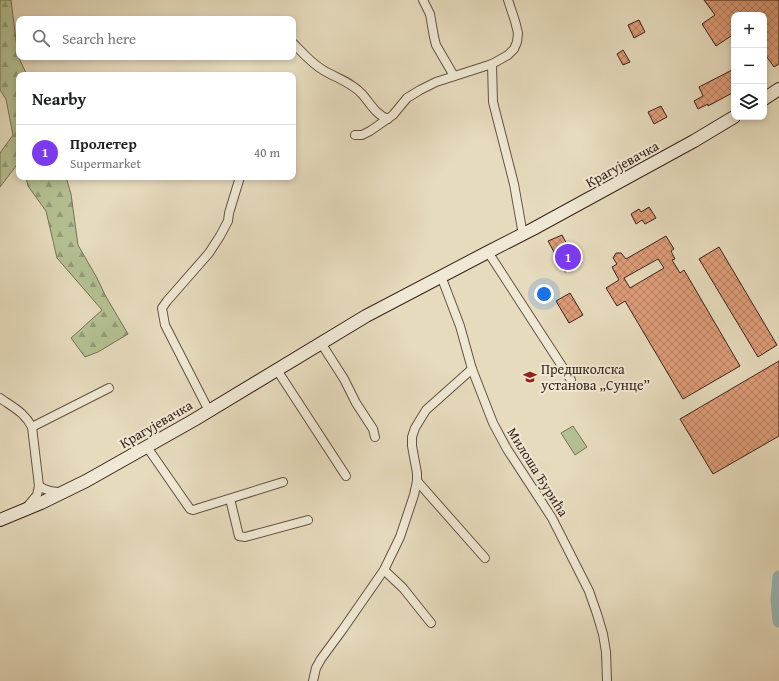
<!DOCTYPE html>
<meta charset="utf-8">
<style>
:root{--surface:#fff;--page:#f6f6f6;--text:#202124;--muted:#757577;--line:#e0e0e0;--accent:#7c3aed}
body{margin:0;font-family:"Gentium Book Plus",serif;background:var(--page);color:var(--text)}
.controls{position:absolute;right:12px;top:12px;display:grid;overflow:hidden;border-radius:8px;box-shadow:0 2px 6px #0003}
.controls button{width:36px;height:36px;display:grid;place-items:center;padding:0;border:0;border-bottom:1px solid var(--line);background:var(--surface);color:var(--text);font:20px sans-serif}
.you{position:absolute;left:544px;top:294px;width:14px;height:14px;margin:-10px;border:3px solid #fff;border-radius:50%;background:#1a73e8;box-shadow:0 0 0 6px #1a73e833}
.badge{display:grid;place-items:center;width:26px;height:26px;border-radius:50%;background:var(--accent);color:#fff;font-size:13px;font-weight:700}
.pin{position:absolute;translate:-50% -50%;border:2px solid #fff;box-shadow:0 1px 4px #0006}
.list{margin:0;padding:0;list-style:none}
h2{display:flex;justify-content:space-between;align-items:center;height:52px;margin:0;padding:0 16px;font-size:17px}
h2 small{font-size:13px;font-weight:400;color:var(--muted)}
.list li{display:grid;grid-template-columns:26px 1fr auto;gap:12px;align-items:center;box-sizing:border-box;height:56px;padding:0 16px;border-top:1px solid var(--line)}
.list b{display:block;font-size:15px;white-space:nowrap}
.list p{margin:0;font-size:13px;white-space:nowrap;color:var(--muted)}
.list em{font-size:13px;font-style:normal;color:var(--muted)}
.icon{flex:none;width:22px;height:22px;fill:none;stroke:currentColor;stroke-width:2;stroke-linecap:round;stroke-linejoin:round}
.map{position:relative;flex:none;width:779px;height:681px;overflow:hidden}
.search{position:absolute;background:var(--surface);box-shadow:0 2px 6px #0003;left:16px;top:16px;width:280px;height:44px;display:flex;align-items:center;gap:10px;box-sizing:border-box;padding:0 14px;border-radius:8px;color:var(--muted);font-size:15px}
.panel{position:absolute;background:var(--surface);box-shadow:0 2px 6px #0003;left:16px;top:72px;width:280px;height:108px;border-radius:8px}
.map>svg:first-child{display:block}
.forest{fill:url(#forest-firs);stroke:#767256}
.garden{fill:#b4c092;stroke:#767256}
.lines{fill:none;stroke-linecap:round;stroke-linejoin:round}
.river{stroke:#99b9ba;stroke-width:13}
.building{fill:url(#building-cross-hatch);stroke:#39231a;fill-rule:evenodd}
.minor-casing{stroke:#645143;stroke-width:10}
.secondary-casing{stroke:#39231a;stroke-width:14}
.minor{stroke:#efe8d4;stroke-width:8}
.secondary{stroke:#efe8d4;stroke-width:12}
.labels{text-anchor:middle;dominant-baseline:central;stroke-width:4;stroke-linejoin:round;paint-order:stroke}
.street-label{font-size:14px;fill:#39231a;stroke:#efe8d4}
.poi-label{font-size:14px;fill:#39231a;stroke:#efe8d4;text-anchor:start}
</style>
<div class="map">
<svg width="779" height="681" viewBox="0 0 779 681">
<defs>
<pattern id="forest-firs" width="22" height="20" patternUnits="userSpaceOnUse"><rect width="22" height="20" fill="#b4c092"/><path d="M5 1l3.5 6h-7zM16 11l3.5 6h-7z" fill="#939c76"/></pattern>
<pattern id="building-cross-hatch" width="8" height="8" patternUnits="userSpaceOnUse"><rect width="8" height="8" fill="#dd9c77"/><path d="M0 0l8 8M0 8l8-8" fill="none" stroke="#b47f61"/></pattern>
</defs>
<rect width="100%" height="100%" fill="#e6dbbd"/>
<filter id="stains"><feTurbulence type="fractalNoise" baseFrequency=".005" numOctaves="4"/><feColorMatrix values="0 0 0 0 .2 0 0 0 0 .09 0 0 0 0 .02 0 0 0 .5 -.17"/></filter>
<radialGradient id="worn" r=".72"><stop offset=".6" stop-color="#630" stop-opacity="0"/><stop offset="1" stop-color="#630" stop-opacity=".3"/></radialGradient>
<g class="forest">
<polygon points="0,0 11,0 18,56 27,75 19,75 19,162 0,187 0,153 13,135 6,99 0,90"/>
<polygon points="26,177 66,177 71,194 78,245 97,278 105,295 128,334 98,352 85,357 71,338 102,310 57,258 46,211 28,186"/>
</g>
<polygon class="garden" points="573,426 587,447 575,455 561,433"/>
<g class="lines">
<polyline class="river" points="779,577 777,599 779,621"/>
</g>
<g class="building">
<polygon points="704,0 779,0 779,64 774,67 764,53 764,15 734,15 734,34 716,46 702,24 715,15"/>
<polygon points="639,20 645,32 634,38 628,25"/>
<polygon points="623,50 630,62 623,65 617,54"/>
<polygon points="734,69 734,92 708,106 708,104 698,109 694,101 703,96 699,87"/>
<polygon points="661,106 667,117 654,124 648,112"/>
<polygon points="649,207 656,218 645,224 642,220 636,224 631,214 639,209 641,212"/>
<polygon points="562,235 571,252 576,250 582,263 565,272 548,241"/>
<path d="M666,236l8,13 -3,2 4,8 -3,1 8,13 4,-3 56,96 -57,33 -58,-98 -8,5 -11,-18 13,-8 -7,-13 5,-3 -4,-6 3,-5h5l5,6zM658,259l6,9 -34,20 -6,-10z"/>
<polygon points="719,247 777,345 758,357 699,259"/>
<polygon points="570,293 583,315 569,323 556,301"/>
<polygon points="779,361 779,436 713,474 680,419"/>
</g>
<g class="lines">
<g class="minor-casing">
<g id="minor">
<polyline points="423,0 430,14 434,37 436,45 454,76"/>
<path d="M293,43c9,9 18,20 30,27 13,8 28,12 39,24 8,9 14,21 26,25"/>
<polyline points="492,64 493,102 514,184 523,235"/>
<polyline points="355,135 362,135 370,131 393,115 407,98 420,90 436,82 492,64 508,55 514,49 517,42 518,33 515,21 508,0"/>
<polyline points="488,252 571,380"/>
<polyline points="441,276 460,326 472,369 493,423 507,449 552,518 589,591 597,614 603,634 606,652 607,681"/>
<polyline points="321,343 344,379 356,403 373,429 375,437"/>
<polyline points="277,370 346,476"/>
<path d="M0,398c14,10 24,14 32,29l7,59 -2,9 -10,12"/>
<polyline points="209,411 165,325 162,308 167,301 209,253 220,236 228,221 229,213 240,177"/>
<polyline points="32,427 109,388"/>
<polyline points="147,447 190,509 193,510 283,482"/>
<polyline points="417,481 485,558"/>
<path d="M39,486c7,5 14,6 22,6"/>
<polyline points="230,499 239,536 245,537 308,520"/>
<polyline points="384,570 403,588 431,623"/>
<polyline points="313,681 316,668 321,659 343,629 384,570 400,537 414,495 417,481 417,473 412,446 412,437 415,428 426,410 472,369"/>
</g>
</g>
<g class="secondary-casing">
<g id="secondary">
<polyline points="764,99 779,89"/>
<polyline points="0,520 41,503 86,481 194,420 366,316 488,252 533,229 694,141 734,117"/>
</g>
</g>
<use href="#minor" class="minor"/>
<use href="#secondary" class="secondary"/>
</g>
<defs>
<g id="school-bare" transform="scale(1.08)"><path d="M0-5L7-2L0 1L-7-2ZM-4 1L0 2.5L4 1V4Q0 6-4 4Z" fill="#8f2418" stroke="#efe8d4" stroke-width="2.5" paint-order="stroke"/></g>
</defs>
<g fill-rule="evenodd">
<use href="#school-bare" x="530" y="377"/>
</g>
<g class="labels">
<g class="street-label">
<text transform="translate(622 164) rotate(-29)">Крагујевачка</text>
<text transform="translate(156 424) rotate(-30)">Крагујевачка</text>
<text transform="translate(538 472) rotate(58)">Милоша Ђурића</text>
</g>
<g class="poi-label">
<text x="541" y="369">Предшколска<tspan x="541" dy="16">установа „Сунце”</tspan></text>
</g>
</g>
<rect width="100%" height="100%" filter="url(#stains)"/>
<rect width="100%" height="100%" fill="url(#worn)"/>
</svg>
<div class="controls">
<button>+</button>
<button>−</button>
<button><svg class="icon" aria-label="layers" viewBox="0 0 24 24"><path d="M12 4l9 5-9 5-9-5zM3 14l9 5 9-5"/></svg></button>
</div>
<div class="you"></div>
<div class="pin badge" style="left:568px;top:257px">1</div>
<div class="search"><svg class="icon" aria-label="search" viewBox="0 0 24 24"><circle cx="10" cy="10" r="6"/><path d="M15 15l6 6"/></svg>Search here</div>
<section class="panel">
<h2>Nearby<small></small></h2>
<ul class="list">
<li><span class="badge">1</span><div><b>Пролетер</b><p>Supermarket</p></div><em>40 m</em></li>
</ul>
</section>
</div>
